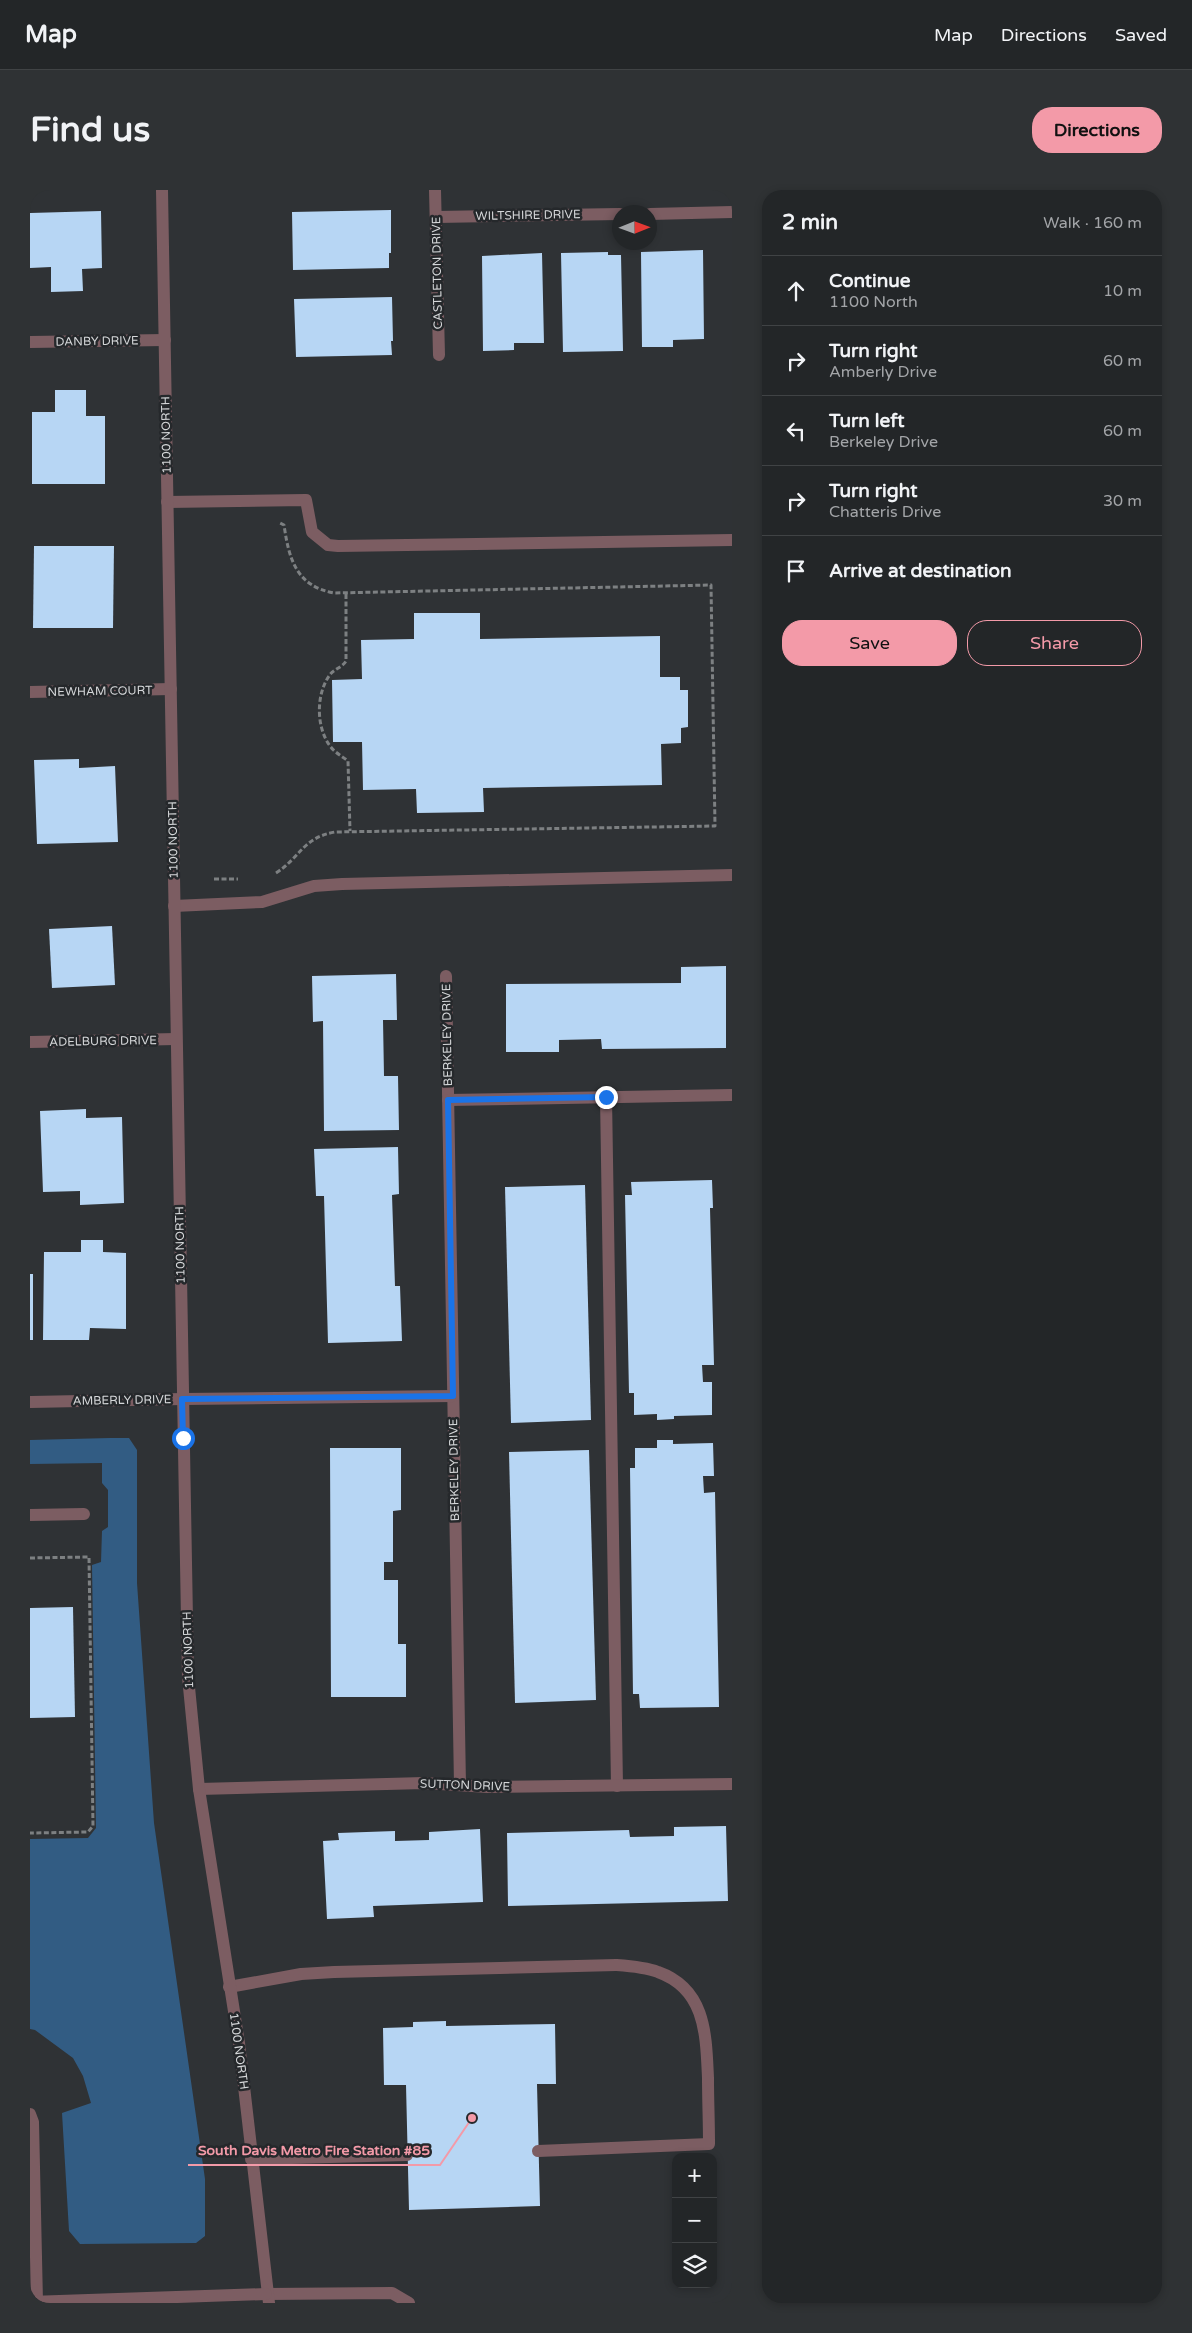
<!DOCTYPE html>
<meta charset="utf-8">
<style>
:root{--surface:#232628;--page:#2f3234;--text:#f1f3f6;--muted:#a3a5a8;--line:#404345;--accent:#f39aa8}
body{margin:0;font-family:"Varela Round",sans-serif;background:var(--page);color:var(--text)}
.controls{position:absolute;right:15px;bottom:15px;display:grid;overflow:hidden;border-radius:10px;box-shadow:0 2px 8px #0003}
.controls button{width:45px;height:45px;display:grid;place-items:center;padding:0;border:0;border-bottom:1px solid var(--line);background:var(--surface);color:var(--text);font:25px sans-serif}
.compass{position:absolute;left:582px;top:15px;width:45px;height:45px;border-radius:50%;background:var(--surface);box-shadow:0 2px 8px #0003;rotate:89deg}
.stop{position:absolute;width:15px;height:15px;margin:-11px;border:4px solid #1a73e8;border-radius:50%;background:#fff}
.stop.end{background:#1a73e8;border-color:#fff;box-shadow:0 1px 5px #0008}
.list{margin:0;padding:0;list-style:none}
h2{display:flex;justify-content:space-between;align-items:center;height:65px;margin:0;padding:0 20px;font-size:21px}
h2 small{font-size:16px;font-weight:400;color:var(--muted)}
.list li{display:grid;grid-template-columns:32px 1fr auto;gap:15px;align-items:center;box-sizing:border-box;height:70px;padding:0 20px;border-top:1px solid var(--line)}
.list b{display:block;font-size:19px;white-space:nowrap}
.list p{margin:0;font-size:16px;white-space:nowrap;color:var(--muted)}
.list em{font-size:16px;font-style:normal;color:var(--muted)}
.actions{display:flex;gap:10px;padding:15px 20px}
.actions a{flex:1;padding:11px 0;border:1px solid var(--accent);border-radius:20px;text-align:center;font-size:18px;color:var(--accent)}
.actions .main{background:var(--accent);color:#111}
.icon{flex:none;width:28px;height:28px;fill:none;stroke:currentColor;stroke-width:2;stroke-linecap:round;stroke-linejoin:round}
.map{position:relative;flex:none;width:702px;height:2113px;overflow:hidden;border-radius:20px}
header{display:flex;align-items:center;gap:30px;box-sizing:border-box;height:70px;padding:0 25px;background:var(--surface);border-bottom:1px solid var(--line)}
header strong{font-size:24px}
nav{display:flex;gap:28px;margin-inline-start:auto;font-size:18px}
.intro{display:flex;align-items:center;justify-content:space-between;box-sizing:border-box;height:120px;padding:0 30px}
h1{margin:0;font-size:35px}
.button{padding:12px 22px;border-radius:20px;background:var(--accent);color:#111;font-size:18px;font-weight:700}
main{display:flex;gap:30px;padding:0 30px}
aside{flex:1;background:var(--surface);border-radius:20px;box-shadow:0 2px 8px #0003}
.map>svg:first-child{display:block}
.green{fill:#325c83}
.building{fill:#b7d6f4}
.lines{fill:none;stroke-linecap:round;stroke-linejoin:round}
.path{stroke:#7d8082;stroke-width:3;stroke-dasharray:5 2.5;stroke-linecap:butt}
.service{stroke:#7c5d62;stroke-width:12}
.minor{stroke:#7c5d62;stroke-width:12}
.tertiary{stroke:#7c5d62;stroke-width:12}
.route{stroke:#1a73e8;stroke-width:6}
.labels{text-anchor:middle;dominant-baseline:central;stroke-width:5;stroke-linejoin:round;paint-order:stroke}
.street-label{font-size:12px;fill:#d5d7d9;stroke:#25282b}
.leader{fill:none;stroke:#f39aa8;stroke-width:2}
.callout-dot{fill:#f39aa8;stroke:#25282b;stroke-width:2}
.callout-label{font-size:14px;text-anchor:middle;font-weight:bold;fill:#f39aa8;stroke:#25282b;stroke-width:5;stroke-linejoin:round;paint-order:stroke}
</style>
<header>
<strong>Map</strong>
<nav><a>Map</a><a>Directions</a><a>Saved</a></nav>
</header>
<div class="intro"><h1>Find us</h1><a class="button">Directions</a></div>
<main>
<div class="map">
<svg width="702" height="2113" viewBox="0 0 702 2113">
<rect width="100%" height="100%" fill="#2f3235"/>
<polygon class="green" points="80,1248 99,1248 107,1260 107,1393 124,1633 175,1989 175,2046 166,2053 50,2054 39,2041 32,1923 61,1913 53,1886 43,1868 5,1840 0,1839 0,1649 58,1648 66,1638 62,1375 71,1372 72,1341 78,1337 78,1300 72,1293 72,1273 0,1274 0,1250"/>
<g class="building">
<polygon points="361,20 361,63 359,63 359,78 263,80 262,22"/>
<polygon points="71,21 72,78 52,79 53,101 21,102 21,77 0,78 0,23"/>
<polygon points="673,60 674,149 643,150 643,157 612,157 611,62"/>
<polygon points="578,62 578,65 591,65 593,161 533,162 531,63"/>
<polygon points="512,63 514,153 484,153 484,160 453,161 452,66"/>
<polygon points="362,107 363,151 361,151 362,165 266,167 264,109"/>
<polygon points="25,200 56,200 56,226 75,226 75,294 2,294 2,222 25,222"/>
<polygon points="4,356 84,356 83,438 3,438"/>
<polygon points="384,423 450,423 450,449 630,446 630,487 650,487 650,500 658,500 658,537 651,538 651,553 631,554 632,595 453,598 454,622 387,623 386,599 333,600 332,552 303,552 302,490 332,489 331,450 384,449"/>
<polygon points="49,569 49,578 85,576 88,652 7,654 4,570"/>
<polygon points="82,736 85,795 22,798 19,739"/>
<polygon points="696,776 696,858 572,859 571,849 529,850 529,862 476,862 476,794 651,793 651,777"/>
<polygon points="366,784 367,830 353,830 354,886 368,886 369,940 294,941 293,831 283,832 282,786"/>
<polygon points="56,919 56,928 92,927 94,1013 50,1015 50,1001 13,1002 10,921"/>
<polygon points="368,957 369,1004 362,1005 365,1096 370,1096 372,1151 298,1153 294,1006 286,1006 284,959"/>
<polygon points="682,990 683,1018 680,1018 684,1175 672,1175 673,1192 682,1192 682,1225 644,1226 644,1229 627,1230 627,1224 604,1225 604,1203 599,1203 595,1005 602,1005 601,992"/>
<polygon points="555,995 561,1230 481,1233 475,997"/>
<polygon points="51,1050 73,1050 73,1062 96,1063 96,1139 60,1138 59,1150 13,1150 14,1062 51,1062"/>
<rect x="0" y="1084" width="3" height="66"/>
<polygon points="627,1250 643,1250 643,1254 683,1253 684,1286 673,1286 674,1303 685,1302 689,1517 610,1518 609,1504 603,1504 600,1278 605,1278 605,1258 627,1258"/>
<polygon points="300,1258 371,1258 371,1320 363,1321 363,1372 354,1372 354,1390 368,1390 368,1454 376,1454 376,1507 301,1507"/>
<polygon points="559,1260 566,1510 485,1513 479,1262"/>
<polygon points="43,1417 45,1527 0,1528 0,1418"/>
<polygon points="696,1636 698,1711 478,1716 477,1643 599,1640 600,1647 644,1646 644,1637"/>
<polygon points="450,1639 453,1712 343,1716 344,1727 297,1729 293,1651 309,1650 308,1643 365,1641 365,1651 399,1650 399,1642"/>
<polygon points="416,1831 416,1836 525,1834 526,1894 507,1894 510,2016 379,2020 376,1895 354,1895 353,1838 383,1837 383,1832"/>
</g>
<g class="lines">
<g class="path">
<path d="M316,404v67c-4,7 -13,8 -17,15 -13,19 -13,51 1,70 5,7 12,10 18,15l2,70"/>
<path d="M246,683c25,-16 26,-35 59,-41l380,-6 -4,-241 -377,8c-38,-7 -45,-34 -50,-68l-4,-2"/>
<polyline points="184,689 208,689"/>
<polyline points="0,1368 59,1367 63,1636 58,1642 0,1643"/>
</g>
<g class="service">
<polyline points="137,312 276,310 282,342 298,355 308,356 702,350"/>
<polyline points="144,716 232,712 284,696 312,694 702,685"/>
<polyline points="576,907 587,1596"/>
<polyline points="0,1325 54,1324"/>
<path d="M199,1797l72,-13 33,-2 282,-7c14,1 29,2 42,7 48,17 48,63 50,106 0,22 1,44 1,66l-171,7"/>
<polyline points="221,1969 377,1965"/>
</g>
<g class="minor">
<polyline points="405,0 409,165"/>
<polyline points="620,24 702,22"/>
<polyline points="406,27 590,24"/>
<polyline points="0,152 135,150"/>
<polyline points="0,502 141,499"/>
<polyline points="416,786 430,1595"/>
<polyline points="0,852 146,849"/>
<polyline points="418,910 702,905"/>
<polyline points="153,1209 423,1206"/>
<polyline points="169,1599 394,1593 458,1597 702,1594"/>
<polyline points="0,1924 3,1932 7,2112"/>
<polyline points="236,2104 362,2103 379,2113"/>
</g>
<g class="tertiary">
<polyline points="132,0 158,1487 169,1599 209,1853 239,2113"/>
<polyline points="0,1212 153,1209"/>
<polyline points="0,2112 236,2104"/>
</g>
</g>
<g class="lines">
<polyline class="route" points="153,1248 152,1209 423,1206 418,910 576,907"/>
</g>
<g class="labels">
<g class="street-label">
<text transform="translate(498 25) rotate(-1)">WILTSHIRE DRIVE</text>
<text transform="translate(407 83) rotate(-91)">CASTLETON DRIVE</text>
<text transform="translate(67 151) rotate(-1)">DANBY DRIVE</text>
<text transform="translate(136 245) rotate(-91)">1100 NORTH</text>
<text transform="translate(70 501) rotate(-1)">NEWHAM COURT</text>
<text transform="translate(143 650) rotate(-91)">1100 NORTH</text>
<text transform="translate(417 845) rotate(-91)">BERKELEY DRIVE</text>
<text transform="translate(73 851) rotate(-1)">ADELBURG DRIVE</text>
<text transform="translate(150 1055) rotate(-91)">1100 NORTH</text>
<text transform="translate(92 1210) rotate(-1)">AMBERLY DRIVE</text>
<text transform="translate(424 1280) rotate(-91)">BERKELEY DRIVE</text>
<text transform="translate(158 1460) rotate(-92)">1100 NORTH</text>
<text transform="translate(435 1595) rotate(2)">SUTTON DRIVE</text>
<text transform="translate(209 1861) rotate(82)">1100 NORTH</text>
</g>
</g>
<path class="leader" d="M442 1928L410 1975H158"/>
<circle class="callout-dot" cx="442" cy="1928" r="5"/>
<g class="callout-label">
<text x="284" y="1965">South Davis Metro Fire Station #85</text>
</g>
</svg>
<div class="controls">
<button>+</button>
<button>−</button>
<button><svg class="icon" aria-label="layers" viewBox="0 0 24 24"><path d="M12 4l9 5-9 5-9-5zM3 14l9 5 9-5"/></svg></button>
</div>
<svg class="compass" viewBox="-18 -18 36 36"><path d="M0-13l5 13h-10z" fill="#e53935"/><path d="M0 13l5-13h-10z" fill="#a3a5a8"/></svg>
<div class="stop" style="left:153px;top:1248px"></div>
<div class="stop end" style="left:576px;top:907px"></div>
</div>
<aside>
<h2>2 min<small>Walk · 160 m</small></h2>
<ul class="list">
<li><svg class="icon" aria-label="ahead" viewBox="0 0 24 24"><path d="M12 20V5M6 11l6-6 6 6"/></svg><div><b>Continue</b><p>1100 North</p></div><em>10 m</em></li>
<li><svg class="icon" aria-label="right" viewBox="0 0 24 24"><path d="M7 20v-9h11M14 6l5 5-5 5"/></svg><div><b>Turn right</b><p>Amberly Drive</p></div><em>60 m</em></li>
<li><svg class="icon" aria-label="left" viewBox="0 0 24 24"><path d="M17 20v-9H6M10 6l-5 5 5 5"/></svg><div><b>Turn left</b><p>Berkeley Drive</p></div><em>60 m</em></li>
<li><svg class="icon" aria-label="right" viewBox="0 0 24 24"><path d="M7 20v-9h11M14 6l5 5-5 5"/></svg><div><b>Turn right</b><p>Chatteris Drive</p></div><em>30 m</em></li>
<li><svg class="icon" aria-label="arrive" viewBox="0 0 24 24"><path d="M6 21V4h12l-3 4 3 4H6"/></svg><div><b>Arrive at destination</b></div></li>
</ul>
<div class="actions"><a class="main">Save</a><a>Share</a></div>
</aside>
</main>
